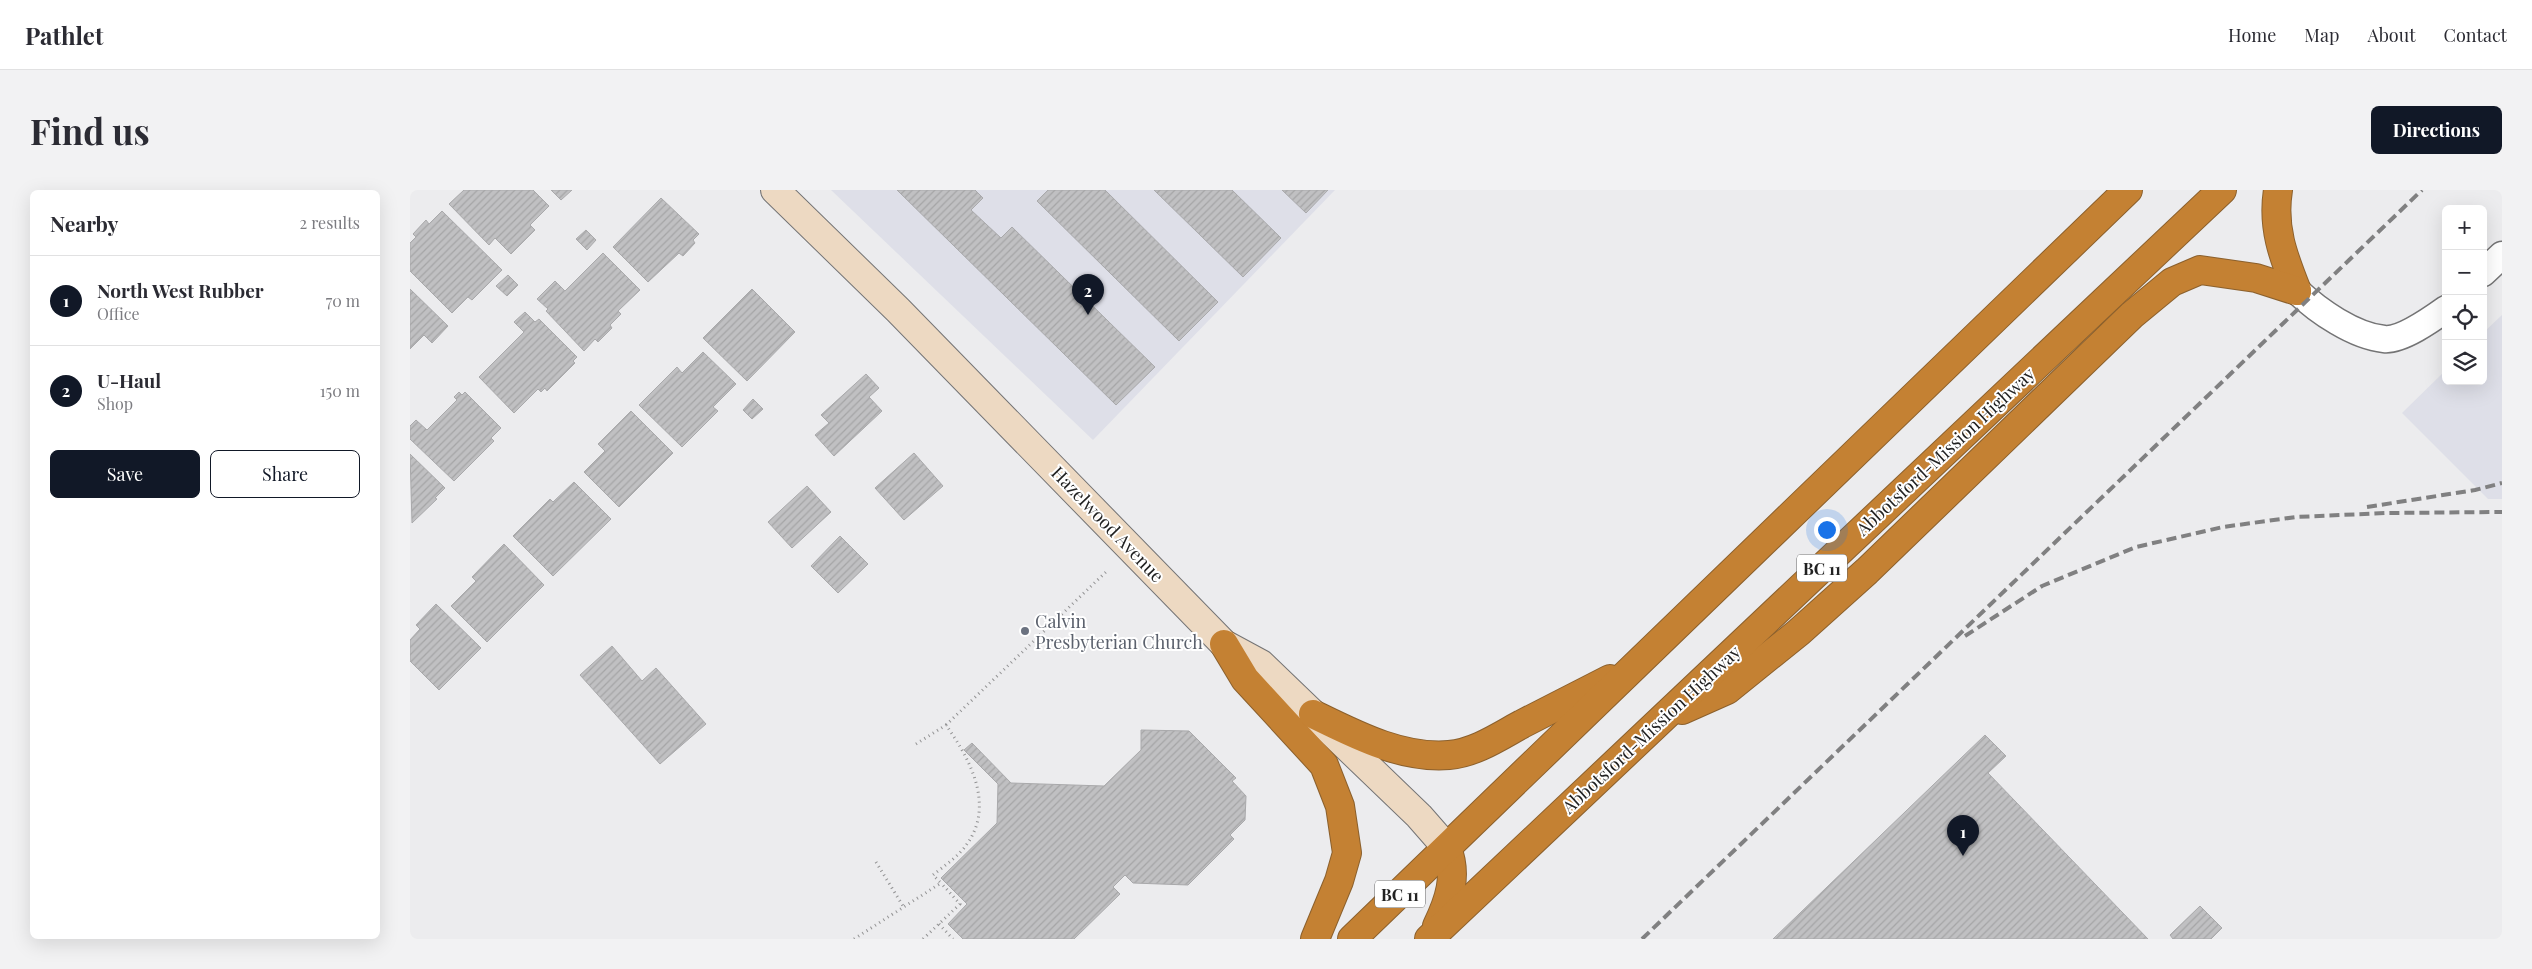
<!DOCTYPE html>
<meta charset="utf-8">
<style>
:root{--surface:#fff;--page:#f2f2f3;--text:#2b2b33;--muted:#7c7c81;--line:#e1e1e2;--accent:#111827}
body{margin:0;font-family:"Playfair Display",serif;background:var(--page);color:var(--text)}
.controls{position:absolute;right:15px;top:15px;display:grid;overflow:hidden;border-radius:8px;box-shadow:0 5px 20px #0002}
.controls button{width:45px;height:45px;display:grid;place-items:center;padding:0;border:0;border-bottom:1px solid var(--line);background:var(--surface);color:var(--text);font:25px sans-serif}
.you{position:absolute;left:1416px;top:339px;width:18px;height:18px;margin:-12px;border:4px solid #fff;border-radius:50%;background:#1a73e8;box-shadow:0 0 0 8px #1a73e833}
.badge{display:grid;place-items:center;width:32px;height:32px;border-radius:50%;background:var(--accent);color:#fff;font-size:16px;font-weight:700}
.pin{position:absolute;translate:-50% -41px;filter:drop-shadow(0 1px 2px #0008)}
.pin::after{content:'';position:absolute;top:26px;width:18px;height:15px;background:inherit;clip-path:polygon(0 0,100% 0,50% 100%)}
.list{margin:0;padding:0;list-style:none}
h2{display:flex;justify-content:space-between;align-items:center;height:65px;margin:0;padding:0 20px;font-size:21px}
h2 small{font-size:16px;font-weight:400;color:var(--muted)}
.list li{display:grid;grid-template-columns:32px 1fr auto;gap:15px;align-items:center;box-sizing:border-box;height:90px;padding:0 20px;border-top:1px solid var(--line)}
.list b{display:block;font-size:19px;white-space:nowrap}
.list p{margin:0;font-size:16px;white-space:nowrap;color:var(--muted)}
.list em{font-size:16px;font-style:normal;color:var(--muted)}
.actions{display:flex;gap:10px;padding:15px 20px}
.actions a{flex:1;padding:11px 0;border:1px solid var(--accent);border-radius:8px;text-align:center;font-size:18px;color:var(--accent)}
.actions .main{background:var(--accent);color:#fff}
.icon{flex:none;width:28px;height:28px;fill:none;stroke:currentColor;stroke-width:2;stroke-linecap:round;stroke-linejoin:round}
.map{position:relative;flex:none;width:2092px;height:749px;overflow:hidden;border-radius:8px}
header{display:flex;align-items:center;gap:30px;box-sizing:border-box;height:70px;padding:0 25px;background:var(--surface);border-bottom:1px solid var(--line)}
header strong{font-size:24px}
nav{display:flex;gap:28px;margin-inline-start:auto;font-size:18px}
.intro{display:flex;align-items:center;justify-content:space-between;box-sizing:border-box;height:120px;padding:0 30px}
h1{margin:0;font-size:35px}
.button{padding:12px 22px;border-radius:8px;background:var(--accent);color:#fff;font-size:18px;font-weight:700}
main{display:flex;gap:30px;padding:0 30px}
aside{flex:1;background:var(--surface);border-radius:8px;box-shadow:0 5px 20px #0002}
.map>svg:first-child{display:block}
.built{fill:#dedfe8}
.building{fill:url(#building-hatch);stroke:#a9a9ab}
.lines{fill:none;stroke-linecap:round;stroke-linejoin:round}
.street-casing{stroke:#747475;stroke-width:29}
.secondary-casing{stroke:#747475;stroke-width:30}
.highway-casing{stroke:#8b602d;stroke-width:30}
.path{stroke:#939394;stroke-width:3;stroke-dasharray:1 4;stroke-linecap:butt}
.street{stroke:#fff;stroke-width:26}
.secondary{stroke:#edd9c2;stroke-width:28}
.highway{stroke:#c48133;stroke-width:28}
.rail{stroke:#808081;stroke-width:4;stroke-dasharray:10 5;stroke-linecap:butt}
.worship-dot{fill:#6b7280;stroke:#fff;stroke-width:2}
.labels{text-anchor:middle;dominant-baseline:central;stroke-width:4;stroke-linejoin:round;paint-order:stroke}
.shield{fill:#fff;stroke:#646464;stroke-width:1}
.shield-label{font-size:16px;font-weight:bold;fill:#222}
.street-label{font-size:18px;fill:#222;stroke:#fff}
.worship-label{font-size:18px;fill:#5b616d;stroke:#fff;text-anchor:start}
</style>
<header>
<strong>Pathlet</strong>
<nav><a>Home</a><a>Map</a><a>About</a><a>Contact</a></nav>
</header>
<div class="intro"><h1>Find us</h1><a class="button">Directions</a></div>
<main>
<aside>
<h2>Nearby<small>2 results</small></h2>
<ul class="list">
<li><span class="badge">1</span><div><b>North West Rubber</b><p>Office</p></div><em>70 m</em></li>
<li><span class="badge">2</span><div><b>U-Haul</b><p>Shop</p></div><em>150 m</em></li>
</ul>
<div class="actions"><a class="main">Save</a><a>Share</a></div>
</aside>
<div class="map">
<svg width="2092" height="749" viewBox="0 0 2092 749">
<defs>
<pattern id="building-hatch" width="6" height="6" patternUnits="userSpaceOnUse" patternTransform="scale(1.25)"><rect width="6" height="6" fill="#c0c0c2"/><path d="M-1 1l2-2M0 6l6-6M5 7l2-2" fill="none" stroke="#a5a5a6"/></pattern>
</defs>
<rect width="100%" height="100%" fill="#ececee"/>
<g class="built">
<polygon points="421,0 925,0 683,250"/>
<polygon points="2092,125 2092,309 2078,309 1992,223 2036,180 2036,191 2073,191 2073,143"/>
</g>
<g class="building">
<polygon points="54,0 123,0 139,16 120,35 125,40 101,64 85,48 79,55 39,14"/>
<polygon points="141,0 162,0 151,10"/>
<polygon points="487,0 565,0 573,8 561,20 591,48 602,37 745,177 706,215"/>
<polygon points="638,0 695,0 808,112 769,151 627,11"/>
<polygon points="744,0 822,0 871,48 833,87"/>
<polygon points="872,0 918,0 896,23"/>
<polygon points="251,8 289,44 283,50 285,53 273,66 269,63 238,92 203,57"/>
<polygon points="32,21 92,80 62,110 58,107 42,123 0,81 0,53 6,47 3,44 16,30 19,34"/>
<polygon points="176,40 186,50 177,60 166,49"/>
<polygon points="193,63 230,100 208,121 211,124 200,135 202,138 188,152 185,149 174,161 136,121 138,119 127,109 145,91 155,101"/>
<polygon points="98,85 108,95 97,106 86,96"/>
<polygon points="0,99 38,136 22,153 14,145 0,159"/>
<polygon points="342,99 385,142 337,191 293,148"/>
<polygon points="115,122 125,132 129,129 167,167 163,171 165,173 137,201 135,198 131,202 128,199 104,223 69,187 114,142 104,132"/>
<polygon points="293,162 326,194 303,217 308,221 272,257 229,215 267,177 272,183"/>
<polygon points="456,184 469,198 459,207 472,221 424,266 405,245 419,233 411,225"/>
<polygon points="49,202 52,205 55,202 91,238 81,248 84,251 44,291 0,249 0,236 6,230 17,240 47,210 44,207"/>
<polygon points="343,209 353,219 342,229 333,220"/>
<polygon points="221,221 263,263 209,317 174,282 195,261 188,254"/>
<polygon points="504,263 533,296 494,330 465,298"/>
<polygon points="0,264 35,298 25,308 27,309 2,333"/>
<polygon points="164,292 201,329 143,386 103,346 140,309 143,312"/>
<polygon points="397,296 421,322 382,358 358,332"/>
<polygon points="430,346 458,374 428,403 401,376"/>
<polygon points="94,354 134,395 77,452 41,416 66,391 62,387"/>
<polygon points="26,414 71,458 29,500 0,471 0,450 10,439 6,435"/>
<polygon points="202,456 232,491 246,478 296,534 250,574 170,485"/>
<polygon points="731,540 779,541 826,588 822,591 836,606 835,630 820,645 824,649 778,695 723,693 715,685 703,697 710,704 664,749 553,749 538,734 557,714 531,688 587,633 588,594 554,560 562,553 601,593 694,596 731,560"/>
<polygon points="1575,545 1596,566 1578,583 1738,749 1363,749"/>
<polygon points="1790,716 1812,738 1801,749 1763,749 1760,745"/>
</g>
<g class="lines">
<g class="street-casing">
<g id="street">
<polyline points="2073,83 2092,65"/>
<path d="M1887,101c21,20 57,45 87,48 17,2 48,-20 62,-30"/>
</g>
</g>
<g class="secondary-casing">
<polyline id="secondary" points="365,0 488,120 814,454 851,474 1009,626 1037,658"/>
</g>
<g class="highway-casing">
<g id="highway">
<path d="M1868,0c-6,37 5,66 19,101"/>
<polyline points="814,454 835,489 914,575 930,616 937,663 929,691 905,749"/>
<polyline points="1272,520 1317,500 1389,442 1457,381 1722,125 1762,92 1790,80 1846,88 1887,101"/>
<path d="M903,524c41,20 88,45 136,41 26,-2 51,-19 73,-31 29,-15 59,-30 88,-45"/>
<path d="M1027,736c12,-25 21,-50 10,-78"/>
<polyline points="942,749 1718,0"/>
<polyline points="1019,749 1812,0"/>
</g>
</g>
<g class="path">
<polyline points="536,535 698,380"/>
<polyline points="466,672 493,716"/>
<polyline points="529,734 543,749"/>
<path d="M444,749l87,-56 -8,-8c11,-9 26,-19 34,-31 28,-39 3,-85 -21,-119l-30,19"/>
<polyline points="513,749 550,714 531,693"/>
</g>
<use href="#street" class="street"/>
<use href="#secondary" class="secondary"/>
<use href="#highway" class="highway"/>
<g class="rail">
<polyline points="1957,317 2065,300 2092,293"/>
<polyline points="1555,446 1632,396 1726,357 1813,337 1886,327 1976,323 2092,322"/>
<polyline points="1232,749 2012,0"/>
</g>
</g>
<circle class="worship-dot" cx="615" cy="441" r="5"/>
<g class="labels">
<g class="shield">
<rect x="1387" y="364.5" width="50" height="27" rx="4"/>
<rect x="965" y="690.5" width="50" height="27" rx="4"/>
</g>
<g class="shield-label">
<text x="1412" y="378">BC 11</text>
<text x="990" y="704">BC 11</text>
</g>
<g class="street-label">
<text transform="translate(1535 261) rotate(-43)">Abbotsford-Mission Highway</text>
<text transform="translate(698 334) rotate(46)">Hazelwood Avenue</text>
<text transform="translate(1241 539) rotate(-43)">Abbotsford-Mission Highway</text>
</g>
<g class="worship-label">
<text x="625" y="431">Calvin<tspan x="625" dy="21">Presbyterian Church</tspan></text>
</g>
</g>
</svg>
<div class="controls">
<button>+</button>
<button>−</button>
<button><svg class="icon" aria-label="locate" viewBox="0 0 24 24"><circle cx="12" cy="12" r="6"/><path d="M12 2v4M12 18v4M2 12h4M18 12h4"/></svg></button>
<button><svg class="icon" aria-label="layers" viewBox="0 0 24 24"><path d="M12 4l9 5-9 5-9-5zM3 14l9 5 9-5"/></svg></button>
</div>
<div class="you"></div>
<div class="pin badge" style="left:1553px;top:666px">1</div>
<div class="pin badge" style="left:678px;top:125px">2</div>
</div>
</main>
